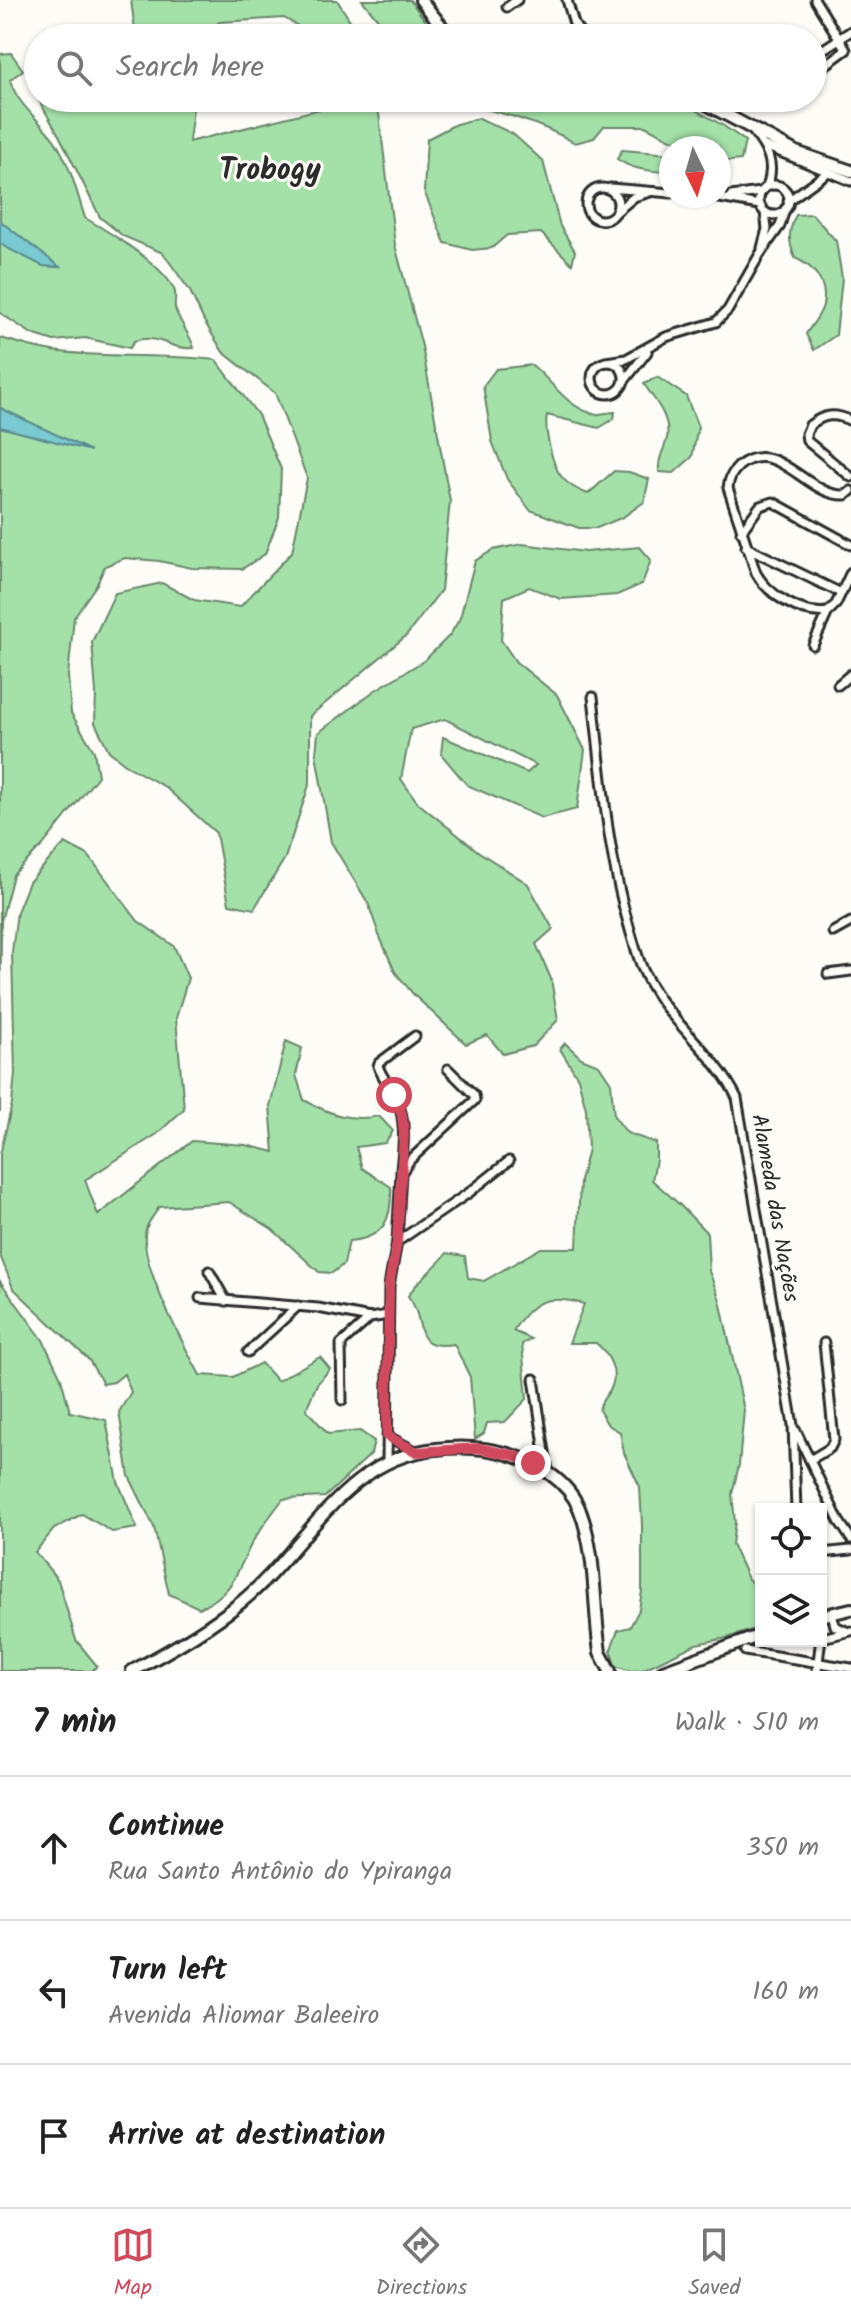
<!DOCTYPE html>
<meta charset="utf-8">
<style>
:root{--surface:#fff;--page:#f6f6f6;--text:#222;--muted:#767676;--line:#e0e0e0;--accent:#d1495b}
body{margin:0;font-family:Kalam,sans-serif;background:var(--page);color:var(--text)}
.controls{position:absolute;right:24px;bottom:24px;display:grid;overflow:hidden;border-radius:0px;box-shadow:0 2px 6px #0004}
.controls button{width:72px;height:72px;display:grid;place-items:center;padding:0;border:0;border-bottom:2px solid var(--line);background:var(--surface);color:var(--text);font:40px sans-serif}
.compass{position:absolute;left:659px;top:136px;width:72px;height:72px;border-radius:50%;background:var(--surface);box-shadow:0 2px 6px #0004;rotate:175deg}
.stop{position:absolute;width:24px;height:24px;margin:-18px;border:6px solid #d1495b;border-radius:50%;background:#fff}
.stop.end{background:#d1495b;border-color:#fff;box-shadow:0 2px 8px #0008}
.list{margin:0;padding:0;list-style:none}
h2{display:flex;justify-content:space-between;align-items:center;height:104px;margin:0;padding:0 32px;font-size:34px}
h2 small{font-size:26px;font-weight:400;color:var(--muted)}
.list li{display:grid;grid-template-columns:52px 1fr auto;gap:24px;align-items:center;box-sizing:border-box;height:144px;padding:0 32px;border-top:2px solid var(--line)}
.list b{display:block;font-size:30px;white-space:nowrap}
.list p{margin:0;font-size:26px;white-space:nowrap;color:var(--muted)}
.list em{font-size:26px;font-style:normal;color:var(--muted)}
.icon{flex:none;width:44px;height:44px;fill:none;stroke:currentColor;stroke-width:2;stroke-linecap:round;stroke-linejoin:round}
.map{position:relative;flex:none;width:851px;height:1671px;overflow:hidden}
.search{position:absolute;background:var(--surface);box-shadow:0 2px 6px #0004;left:24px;right:24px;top:24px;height:88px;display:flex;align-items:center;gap:20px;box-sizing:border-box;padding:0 28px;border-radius:44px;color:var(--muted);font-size:30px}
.sheet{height:536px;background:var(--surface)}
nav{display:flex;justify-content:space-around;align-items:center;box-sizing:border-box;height:112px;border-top:2px solid var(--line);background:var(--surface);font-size:22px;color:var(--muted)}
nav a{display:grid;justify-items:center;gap:4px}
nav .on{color:var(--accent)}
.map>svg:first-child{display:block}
.green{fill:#a4e1a8;stroke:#68866a;stroke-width:2}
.water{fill:#7acbd1;stroke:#5a8b8f;stroke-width:2}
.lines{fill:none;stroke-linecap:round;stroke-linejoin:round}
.street-casing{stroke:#2b2b2b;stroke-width:13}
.secondary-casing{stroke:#2b2b2b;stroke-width:16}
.street{stroke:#fdfcf7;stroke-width:7}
.secondary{stroke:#fdfcf7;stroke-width:10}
.route{stroke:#d1495b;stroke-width:10}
.labels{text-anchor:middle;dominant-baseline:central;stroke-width:6;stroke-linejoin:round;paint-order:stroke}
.street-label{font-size:22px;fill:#2b2b2b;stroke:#fdfcf7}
.district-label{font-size:30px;font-weight:bold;fill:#2b2b2b;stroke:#fdfcf7}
</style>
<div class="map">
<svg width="851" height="1671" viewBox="0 0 851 1671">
<rect width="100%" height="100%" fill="#fdfcf7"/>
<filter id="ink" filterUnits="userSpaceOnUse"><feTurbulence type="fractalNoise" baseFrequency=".0125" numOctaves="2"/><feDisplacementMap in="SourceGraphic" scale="16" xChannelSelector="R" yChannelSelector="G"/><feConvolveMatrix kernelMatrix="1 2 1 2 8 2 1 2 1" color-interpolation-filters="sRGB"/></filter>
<g filter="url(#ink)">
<g class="green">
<polygon points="131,0 337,0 361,38 319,38 284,18 220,22 205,31 205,38 136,38"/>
<polygon points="362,0 410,0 438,38 393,38"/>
<path d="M11,53l12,17 -13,10c7,25 30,40 45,61 15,23 22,52 30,77 26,15 76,45 89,71 3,6 0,13 1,19 3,12 15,26 19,40 -26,2 -34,-15 -60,-7l-4,7 -45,-10 -31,3 -22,-7 -32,-21v-70l43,23 15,1 -58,-46v-167z"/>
<polygon points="38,72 38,98 86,98 93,101 107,98 199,98 193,108 189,142 320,109 320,98 377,98 395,245 422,346 450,501 441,590 407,635 310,716 310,782 285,858 254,909 229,904 216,833 165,787 129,767 109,751 95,723 96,693 92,642 115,593 162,583 194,600 240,607 292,552 307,478 275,393 223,352 204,321 190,291 163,253 123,236 100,217 60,137 34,92 32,76"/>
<path d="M453,98h222l49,28 21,15 -4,19 -22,2v-14h-30l-44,-22h-41l-10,12 -19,5c-36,-21 -75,-31 -115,-40z"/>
<polygon points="479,118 513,134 543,161 560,226 575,251 572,264 541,233 507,235 492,248 472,250 445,243 424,191 427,139 456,124"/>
<path d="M622,150l49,4v18c-18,0 -39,-2 -54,-13z"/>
<path d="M812,214l24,27 6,37 -6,57 -22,15 -8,-16c5,-8 15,-19 17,-29 5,-21 -9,-39 -28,-47 -7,-17 -7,-27 1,-43z"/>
<path d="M0,338c20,5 40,12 61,14 51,6 103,2 155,8l42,55 23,54 -2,48 -14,37 -23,15 -50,-1 -33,-7 -34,-3 -20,8 -8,18 -23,33 -6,59 3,37 23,38 4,25 -55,69 -30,30 -12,46 -1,191v-685l85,22 -85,-41z"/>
<path d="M532,365c20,16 36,44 63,49 5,1 14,-2 20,-2l-1,7 -15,9 -52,-13c-3,14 5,50 14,61 7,9 16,14 27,18l26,-23 15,1 20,7 -5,23 -21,15 -26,11h-18l-49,-18 -23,-31 -15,-38 -9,-55 13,-17z"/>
<path d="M657,377l29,19 12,31 -6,30 -18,16 -15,-1c-1,-12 3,-18 7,-30 7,-22 -10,-40 -22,-58z"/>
<polygon points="522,544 585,552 640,547 651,560 642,584 617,595 561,599 529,587 504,598 501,640 516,662 557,695 585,750 577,809 542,818 467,785 441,754 443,737 527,773 536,765 445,719 411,729 401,779 418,803 479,852 528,884 553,929 536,944 551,979 558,1020 533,1046 503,1054 487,1035 466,1044 414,995 395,972 379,935 368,903 331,842 316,754 318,733 374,691 425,660 450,635 460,618 475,561 493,550"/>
<path d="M65,843l23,12 50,66 36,25 14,32 -12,40 8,91 -27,25 -72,46 13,35 94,-74 54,4 28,7 -4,-46 16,-65 16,7 -6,27 8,25c26,14 45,22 75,16l14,15 -8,12 -29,4 6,21 29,19c1,32 -6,51 -42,54l-5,23 -12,9 -13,-1 -47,-43 -43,-27 -70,5c-4,7 -11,15 -13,22 -9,32 38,116 54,146l33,2 28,-14 16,18 43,-24 10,12 -13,15 -11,25 22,25 32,-3 14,10 -3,13 -46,43 -42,2c-10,13 -21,27 -30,42 -17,31 -18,52 -54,67l-30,-14 -15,-67 -25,-51 -10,-64 12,-20 -7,-18 -10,8 -11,2 -14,-24 -76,-72 -13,-33v-100l12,-51 3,-31 -3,-121 5,-40 12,-30z"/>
<path d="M565,1043l16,15 18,7 12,18 3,33 13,17 29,10v17l-4,20 27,24 28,29 2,38 11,29 24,110 -5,55 -7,29 3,28 -3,22 16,35 13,13v35l-34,11 -31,6 -54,26 -11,1 -16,-5 -4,-17 7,-19 12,-3 9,-17 3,-19v-66l-2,-38 -16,-34 -4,-21 -12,-7 -9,-15c2,-11 9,-15 13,-24 6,-16 -4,-33 -16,-43h-27l15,-39c-37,-10 -52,-4 -71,27l18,8 -9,5 5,55 -22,23 -18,1 -3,10 -9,6 -5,-62 -16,-33c-45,7 -26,-23 -46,-48 10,-17 27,-27 39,-43l18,3 3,22 16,3 57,-33h36l3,-67 8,-32 -2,-40 -8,-31 -18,-29z"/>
<polygon points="0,1281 43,1340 61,1378 70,1412 106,1420 118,1482 137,1528 112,1532 82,1514 54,1529 35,1552 58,1580 76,1640 97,1666 92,1671 0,1671"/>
</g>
<g class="water">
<polygon points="0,221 60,267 43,266 5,247 0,243"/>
<polygon points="0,408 91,451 0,427"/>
</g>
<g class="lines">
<g class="street-casing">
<g id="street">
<polyline points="567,0 574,24 583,38"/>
<polyline points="507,7 517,0"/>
<polyline points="813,56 851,31"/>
<polyline points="813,74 846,50 815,0"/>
<polyline points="711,105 730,104 748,98"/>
<path d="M753,131c14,18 23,33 14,55"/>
<polyline points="765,146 851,181"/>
<circle cx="774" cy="200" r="15"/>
<circle cx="602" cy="204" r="16"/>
<polyline points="610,188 671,193"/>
<polyline points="708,196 760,205"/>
<polyline points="731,196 760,192"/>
<polyline points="788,201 827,173"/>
<polyline points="616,212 634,197 650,192"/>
<polyline points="762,248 767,229 765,212"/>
<polyline points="606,362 626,359 666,337 716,322 728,310 760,254 780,226 785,209"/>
<circle cx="608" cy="378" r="16"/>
<polyline points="625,380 647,352"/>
<path d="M851,421c-16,-8 -27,-7 -41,4l-4,9 1,7 44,36"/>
<path d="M851,491l-5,4c-39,3 -69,-60 -107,-29 -7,7 -10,12 -11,22l28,85c12,22 46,43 72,39l8,-8 15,-32"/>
<polyline points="741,532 760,506 773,502 851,545"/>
<polyline points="746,547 841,593"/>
<polyline points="813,645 828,612"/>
<polyline points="838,685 851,674"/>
<path d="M593,697c9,79 14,157 37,233 6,20 11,40 22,57 23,40 65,69 85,111l56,327 3,84"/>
<polyline points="833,932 851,922"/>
<polyline points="828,974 851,971"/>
<path d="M401,1171c2,-24 6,-48 -4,-71 -5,-12 -15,-22 -19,-34l1,-3 36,-27"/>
<polyline points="397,1242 470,1192 509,1161"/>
<polyline points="209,1271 226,1301"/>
<polyline points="200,1298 318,1308 370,1318 388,1315"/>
<polyline points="248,1352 298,1306"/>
<polyline points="534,1379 548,1472"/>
<polyline points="342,1400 341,1344 370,1318"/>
<polyline points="796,1431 839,1521 851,1539"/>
<polyline points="387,1436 417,1452"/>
<polyline points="810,1460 830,1448 834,1440 824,1343"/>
<polyline points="387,1461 389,1286 397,1242 401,1173 410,1160 475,1100 474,1095 448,1069"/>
<polyline points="821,1553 851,1550"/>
<polyline points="832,1613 835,1626 846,1631"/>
<polyline points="822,1638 851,1631"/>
<polyline points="745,1651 851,1668"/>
<polyline points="817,1671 821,1637"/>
</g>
</g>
<g class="secondary-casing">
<g id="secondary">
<polyline points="421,0 451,38"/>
<polyline points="695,98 796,152 851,171"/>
<polyline points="821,1616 851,1609"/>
<path d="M132,1671c38,-20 75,-41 108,-68 66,-53 102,-145 196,-154 25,-3 48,-2 72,5 28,8 59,26 71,54 18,45 14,97 21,144l10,19"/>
<polyline points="663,1671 761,1635"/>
</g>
</g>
<use href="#street" class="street"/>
<use href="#secondary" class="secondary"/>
</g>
</g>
<g class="lines" filter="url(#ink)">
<polyline class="route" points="394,1095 402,1114 404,1134 397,1242 389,1286 387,1436 417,1452 478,1448 513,1455 533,1463"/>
</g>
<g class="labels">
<g class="street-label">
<text transform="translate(774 1208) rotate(80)">Alameda das Nações</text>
</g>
<g class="district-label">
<text x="270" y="171">Trobogy</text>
</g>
</g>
</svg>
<div class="controls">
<button><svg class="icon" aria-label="locate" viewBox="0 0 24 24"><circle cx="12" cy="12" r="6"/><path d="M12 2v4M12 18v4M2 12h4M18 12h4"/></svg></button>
<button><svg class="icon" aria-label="layers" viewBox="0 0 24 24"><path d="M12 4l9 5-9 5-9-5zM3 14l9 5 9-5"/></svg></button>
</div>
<svg class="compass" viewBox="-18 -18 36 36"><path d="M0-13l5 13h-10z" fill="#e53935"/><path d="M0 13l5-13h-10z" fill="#767676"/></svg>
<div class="stop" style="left:394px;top:1095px"></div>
<div class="stop end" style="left:533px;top:1463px"></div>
<div class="search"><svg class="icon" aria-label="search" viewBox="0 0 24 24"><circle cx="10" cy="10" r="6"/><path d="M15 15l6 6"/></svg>Search here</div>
</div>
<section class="sheet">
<h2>7 min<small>Walk · 510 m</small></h2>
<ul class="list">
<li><svg class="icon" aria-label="ahead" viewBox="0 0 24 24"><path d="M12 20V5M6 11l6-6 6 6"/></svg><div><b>Continue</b><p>Rua Santo Antônio do Ypiranga</p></div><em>350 m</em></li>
<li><svg class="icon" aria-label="left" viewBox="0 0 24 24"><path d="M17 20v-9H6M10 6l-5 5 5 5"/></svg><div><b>Turn left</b><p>Avenida Aliomar Baleeiro</p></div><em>160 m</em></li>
<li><svg class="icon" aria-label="arrive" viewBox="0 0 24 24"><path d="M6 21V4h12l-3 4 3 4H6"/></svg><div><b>Arrive at destination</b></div></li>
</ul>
</section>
<nav>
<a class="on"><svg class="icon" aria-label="map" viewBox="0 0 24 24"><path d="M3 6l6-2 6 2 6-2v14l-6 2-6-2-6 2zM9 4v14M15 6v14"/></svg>Map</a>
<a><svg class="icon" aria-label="directions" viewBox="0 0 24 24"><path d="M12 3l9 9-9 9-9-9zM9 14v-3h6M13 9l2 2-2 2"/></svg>Directions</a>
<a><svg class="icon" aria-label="saved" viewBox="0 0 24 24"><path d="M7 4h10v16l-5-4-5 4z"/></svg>Saved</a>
</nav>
